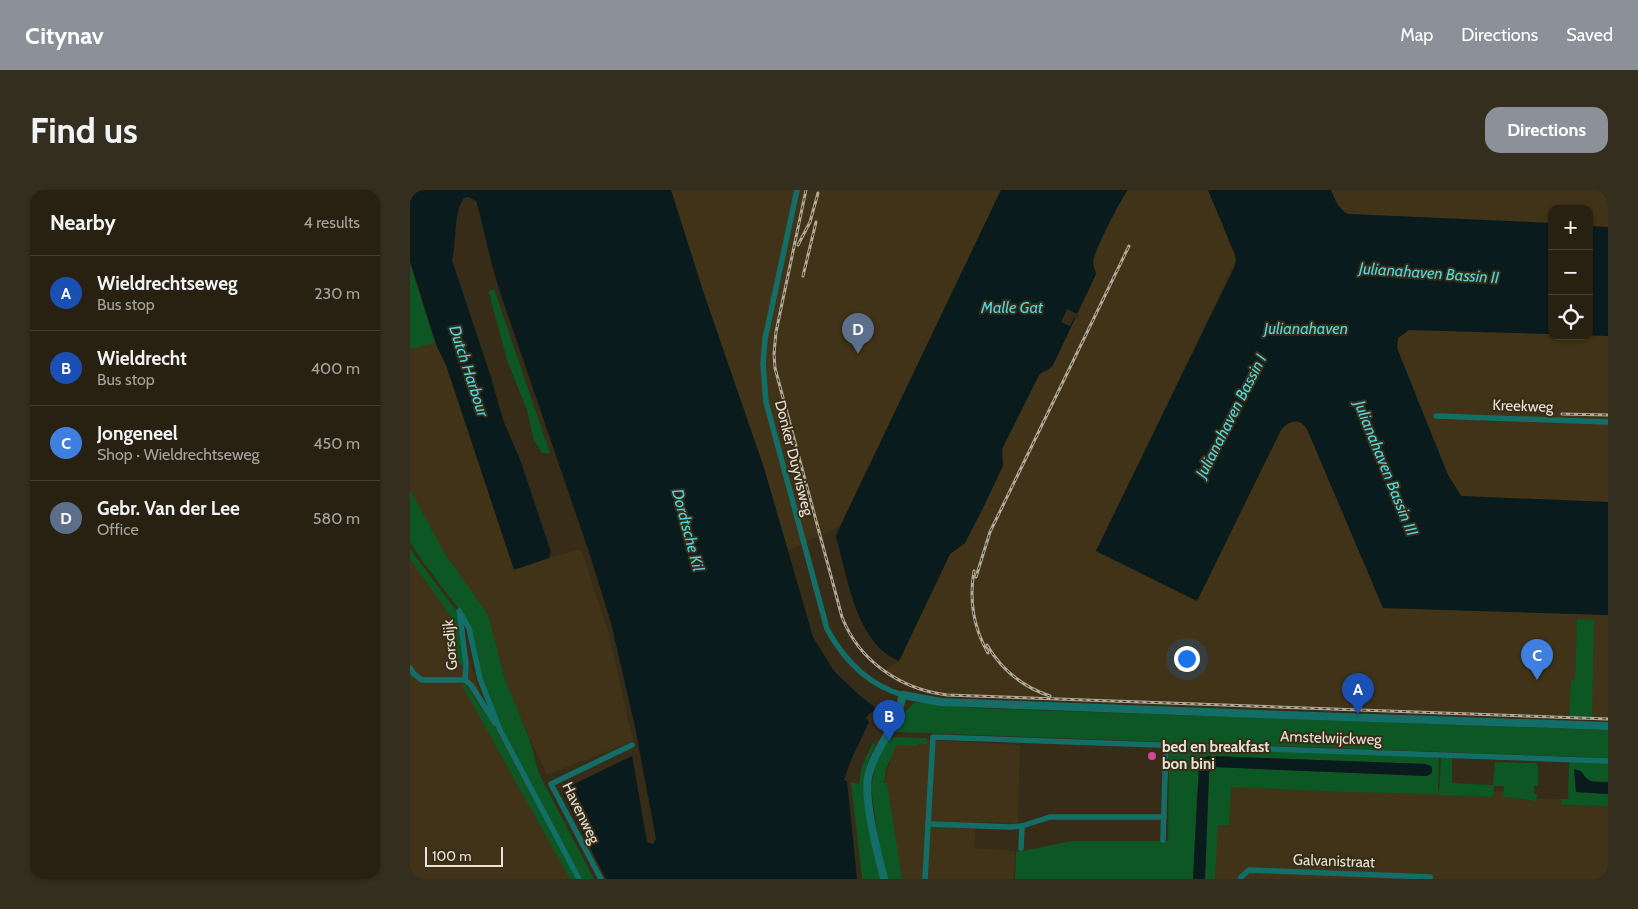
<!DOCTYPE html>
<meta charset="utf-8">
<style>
:root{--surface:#282111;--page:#342e1f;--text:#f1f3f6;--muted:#a5a39f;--line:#443e31;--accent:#8c9099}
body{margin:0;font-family:Cabin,sans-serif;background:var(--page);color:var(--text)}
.controls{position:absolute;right:15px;top:15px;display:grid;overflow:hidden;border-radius:10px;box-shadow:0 1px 4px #0004}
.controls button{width:45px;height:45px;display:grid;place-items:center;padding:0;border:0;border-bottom:1px solid var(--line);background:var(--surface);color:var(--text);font:25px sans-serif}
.scale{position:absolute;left:15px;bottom:12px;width:78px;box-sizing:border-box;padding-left:5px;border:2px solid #e8e1d5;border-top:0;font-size:14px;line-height:18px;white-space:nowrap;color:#e8e1d5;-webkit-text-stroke:4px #362c17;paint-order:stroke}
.you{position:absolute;left:776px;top:468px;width:18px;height:18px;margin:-12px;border:4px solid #fff;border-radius:50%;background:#1a73e8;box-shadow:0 0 0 8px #1a73e833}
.badge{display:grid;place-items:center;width:32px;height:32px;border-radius:50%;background:var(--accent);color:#fff;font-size:16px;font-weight:700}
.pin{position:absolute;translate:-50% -41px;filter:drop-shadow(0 1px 2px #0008)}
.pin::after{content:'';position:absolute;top:26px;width:18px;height:15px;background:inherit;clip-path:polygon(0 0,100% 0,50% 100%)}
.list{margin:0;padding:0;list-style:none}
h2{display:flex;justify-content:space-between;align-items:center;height:65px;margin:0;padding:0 20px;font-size:21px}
h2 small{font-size:16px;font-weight:400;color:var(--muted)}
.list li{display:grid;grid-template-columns:32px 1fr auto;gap:15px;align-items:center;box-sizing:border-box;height:75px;padding:0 20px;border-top:1px solid var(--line)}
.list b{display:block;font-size:19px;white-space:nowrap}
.list p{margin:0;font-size:16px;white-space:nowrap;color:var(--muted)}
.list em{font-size:16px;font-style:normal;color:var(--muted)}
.icon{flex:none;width:28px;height:28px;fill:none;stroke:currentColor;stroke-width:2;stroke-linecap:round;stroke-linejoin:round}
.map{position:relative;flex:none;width:1198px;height:689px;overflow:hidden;border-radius:15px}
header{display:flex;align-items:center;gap:30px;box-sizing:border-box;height:70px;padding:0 25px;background:var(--accent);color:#fff}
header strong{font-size:24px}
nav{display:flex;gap:28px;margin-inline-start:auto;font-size:18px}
.intro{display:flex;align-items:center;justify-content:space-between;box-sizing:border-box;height:120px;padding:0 30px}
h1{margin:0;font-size:35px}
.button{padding:12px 22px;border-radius:15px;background:var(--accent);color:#fff;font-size:18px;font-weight:700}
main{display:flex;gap:30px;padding:0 30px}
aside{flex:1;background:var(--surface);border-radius:15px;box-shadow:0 1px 4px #0004}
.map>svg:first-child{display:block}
.built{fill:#403317}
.green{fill:#0c5724}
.water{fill:#091b1c}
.pier{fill:#362c17}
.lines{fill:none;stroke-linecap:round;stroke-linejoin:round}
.minor{stroke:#136e68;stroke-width:5.5}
.tertiary{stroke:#136e68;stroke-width:8}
.rail-casing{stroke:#b1a99a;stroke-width:3}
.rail{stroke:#362c17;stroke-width:1;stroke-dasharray:4;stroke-linecap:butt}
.hotel-dot{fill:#d1479c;stroke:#362c17;stroke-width:2}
.labels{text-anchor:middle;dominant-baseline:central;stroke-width:4;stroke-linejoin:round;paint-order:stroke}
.street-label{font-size:15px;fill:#e8e1d5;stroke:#362c17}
.poi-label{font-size:15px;font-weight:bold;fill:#e8e1d5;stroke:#362c17;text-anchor:start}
.water-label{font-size:16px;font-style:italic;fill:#4cd7e1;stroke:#362c17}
</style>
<header>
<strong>Citynav</strong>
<nav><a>Map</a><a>Directions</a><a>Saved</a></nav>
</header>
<div class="intro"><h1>Find us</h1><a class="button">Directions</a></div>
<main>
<aside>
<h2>Nearby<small>4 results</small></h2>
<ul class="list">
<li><span class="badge" style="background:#1a4fb4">A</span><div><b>Wieldrechtseweg</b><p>Bus stop</p></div><em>230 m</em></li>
<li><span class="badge" style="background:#1a4fb4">B</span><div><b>Wieldrecht</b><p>Bus stop</p></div><em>400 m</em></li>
<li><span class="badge" style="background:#3f7fe0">C</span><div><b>Jongeneel</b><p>Shop · Wieldrechtseweg</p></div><em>450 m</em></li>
<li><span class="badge" style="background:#5c6f8a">D</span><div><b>Gebr. Van der Lee</b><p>Office</p></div><em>580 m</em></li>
</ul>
</aside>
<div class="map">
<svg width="1198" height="689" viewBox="0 0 1198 689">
<rect width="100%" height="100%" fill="#362c17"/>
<g class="built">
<polygon points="261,0 591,0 430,336 378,361 354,278 294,104"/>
<polygon points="718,0 798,0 825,65 826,71 686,361 787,411 871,240 880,231 890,232 897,239 973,418 1198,424 1198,529 547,506 523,503 508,499 473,481 489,471 540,364 543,361 552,356 572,320 592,276 592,263 595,253 629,185 632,182 639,180 643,175 683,91 683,73 686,63 711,9"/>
<polygon points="921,0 1198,0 1198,37 1179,36 1179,19 1142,19 1142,34 938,24 932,21 928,15"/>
<polygon points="999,140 1142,144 1142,146 1198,146 1198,312 1052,306 1038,285 987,158 988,148"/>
<polygon points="34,150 106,378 171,359 199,444 223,551 137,585 84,471 23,355 0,305 0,158"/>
<polygon points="0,369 44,422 71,506 178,689 11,689 0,680"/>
<polygon points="519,550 610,555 608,633 566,632 564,658 605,661 604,689 490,689 475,590 486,554"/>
<polygon points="806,592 1106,602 1106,608 1151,609 1151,615 1198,616 1198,689 800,689"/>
</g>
<g class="green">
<polygon points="0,74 25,153 0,159"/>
<polygon points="84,99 140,263 132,263 124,250 117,220 97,170 79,103 79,101"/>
<polygon points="0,300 35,364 78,425 95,490 119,548 129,584 184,689 171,689 93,546 74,498 60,434 13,372 0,352"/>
<polygon points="0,359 48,423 55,475 49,475 48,472 41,427 0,369"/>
<polygon points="1167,429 1184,430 1182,529 1159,527 1161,490 1165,490"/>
<polygon points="52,495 56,495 85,538 167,689 160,689"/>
<polygon points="505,512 565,518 1198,540 1198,568 485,542 484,539 496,521"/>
<polygon points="479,547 515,548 518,550 517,554 508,554 507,556 487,555 476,579 474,593 477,593 492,689 477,689 469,654 461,598 464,583 463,579"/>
<path d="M463,552l2,4c-5,9 -10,22 -11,33 -2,28 9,72 16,100h-18l-11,-97 8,2 3,-18z"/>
<polygon points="761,557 1029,567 1028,604 934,602 821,597 819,635 808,635 805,689 795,689 799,583 800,580 803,577 1017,586 1022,582 1015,574 798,566 787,602 783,689 605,689 606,662 663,651 758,651 759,567 759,559"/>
<polygon points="1031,567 1042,567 1042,593 1083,595 1085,572 1126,573 1128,577 1128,596 1124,596 1124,604 1127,604 1126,611 1093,607 1094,596 1084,596 1083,607 1029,605"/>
<polygon points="1159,572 1198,573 1198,592 1179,591 1164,580 1166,602 1198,604 1198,616 1151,615 1151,609 1158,609"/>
</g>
<g class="water">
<path d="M0,0h261l33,104 60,174 49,169 21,34 25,24 18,14 -8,5 -3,4 3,4 -18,38 -7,20 3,1 10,98h-251l-43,-85 1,-5 68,-33 15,85 2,2 4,1 3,-5 -21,-112 -24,-104 -20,-65 -91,-266 -8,-27 -14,-58 -2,-6 -8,-4 -4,1c-11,14 -7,43 -12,62l38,114 13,46 18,42 30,90 -2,6 -35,12 -68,-205 -9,-18 -27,-86z"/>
<path d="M591,0h127c-7,9 -36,64 -35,72 0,4 2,8 3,12l-43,91c-4,6 -9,5 -14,10l-37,74 1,17 -21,44 -17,33 -15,11 -51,107c-43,-18 -51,-83 -63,-124l1,-4z"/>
<path d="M798,0h123c4,10 7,19 17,24l204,9v111l-143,-4 -11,8 -1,10 51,127 13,21 147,6v113l-225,-7 -76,-179c-7,-11 -18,-9 -26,1l-84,171 -101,-50 138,-283 2,-7 -1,-6z"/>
<polygon points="1179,36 1198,37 1198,146 1179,145"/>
<polygon points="798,566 1015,574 1021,576 1022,578 1022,583 1017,586 803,577 800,580 799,583 795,689 783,689 789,575 793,568"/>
<path d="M1164,579l7,2c8,13 12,11 27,11v12l-32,-2z"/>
</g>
<polygon class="pier" points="657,119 669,125 667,129 664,128 660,136 651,132"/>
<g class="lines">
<g class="minor">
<path d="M387,0l-32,149 -2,25 3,38 61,227c17,31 41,56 76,66"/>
<polyline points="1026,226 1198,232"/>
<polyline points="49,421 59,438 70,489 90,540 169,689"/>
<polyline points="50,426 56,474 55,490 61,495 85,533"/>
<polyline points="0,478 4,484 12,490 55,490"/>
<polyline points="518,634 601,637 612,636 640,627 754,627"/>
<polyline points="753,650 756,554"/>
<polyline points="611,658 612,636"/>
<polyline points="0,684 6,689"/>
<polyline points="191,689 141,594 222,555"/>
<polyline points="515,689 523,547 1198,571"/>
<polyline points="831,689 831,687 839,680 1020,687 1020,689"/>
</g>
<path class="tertiary" d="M474,689c-6,-24 -22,-84 -15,-106 5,-21 19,-36 27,-55 3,-8 5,-15 7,-23l38,7 317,12 350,12"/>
<g class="rail-casing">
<g id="rail">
<path d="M396,0l-30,142 -2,22 1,14 67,249c17,44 58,72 105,78l661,24"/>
<polyline points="388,55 400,32 408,3"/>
<polyline points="393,86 406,32"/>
<polyline points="1152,224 1198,225"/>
<path d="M564,381c-5,29 -1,56 14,82"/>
<polyline points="566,387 580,342 719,56"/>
<path d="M577,455c14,24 36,42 63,51"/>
</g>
</g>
<use href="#rail" class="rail"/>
</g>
<circle class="hotel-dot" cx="742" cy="566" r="5"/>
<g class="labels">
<g class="street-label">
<text transform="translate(1113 216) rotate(2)">Kreekweg</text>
<text transform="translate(384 268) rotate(76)">Donker Duyvisweg</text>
<text transform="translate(40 455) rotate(-95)">Gorsdijk</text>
<text transform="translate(921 548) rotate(2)">Amstelwijckweg</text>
<text transform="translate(171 623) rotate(64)">Havenweg</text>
<text transform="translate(924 671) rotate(2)">Galvanistraat</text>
</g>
<g class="poi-label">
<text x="752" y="557">bed en breakfast<tspan x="752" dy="17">bon bini</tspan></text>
</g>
<g class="water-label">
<text transform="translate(1019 83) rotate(4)">Julianahaven Bassin II</text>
<text x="602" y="117">Malle Gat</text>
<text x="896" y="138">Julianahaven</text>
<text transform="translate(59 181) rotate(72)">Dutch Harbour</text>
<text transform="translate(821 226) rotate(-63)">Julianahaven Bassin I</text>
<text transform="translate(976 278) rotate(68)">Julianahaven Bassin III</text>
<text transform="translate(278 340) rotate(75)">Dordtsche Kil</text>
</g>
</g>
</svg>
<div class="controls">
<button>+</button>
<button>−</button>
<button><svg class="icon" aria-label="locate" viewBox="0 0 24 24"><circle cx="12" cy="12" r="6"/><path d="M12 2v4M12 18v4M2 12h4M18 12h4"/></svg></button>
</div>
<div class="scale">100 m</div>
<div class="you"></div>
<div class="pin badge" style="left:948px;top:524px;background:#1a4fb4">A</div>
<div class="pin badge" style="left:479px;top:551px;background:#1a4fb4">B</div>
<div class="pin badge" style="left:1127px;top:490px;background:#3f7fe0">C</div>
<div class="pin badge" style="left:448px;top:164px;background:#5c6f8a">D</div>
</div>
</main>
